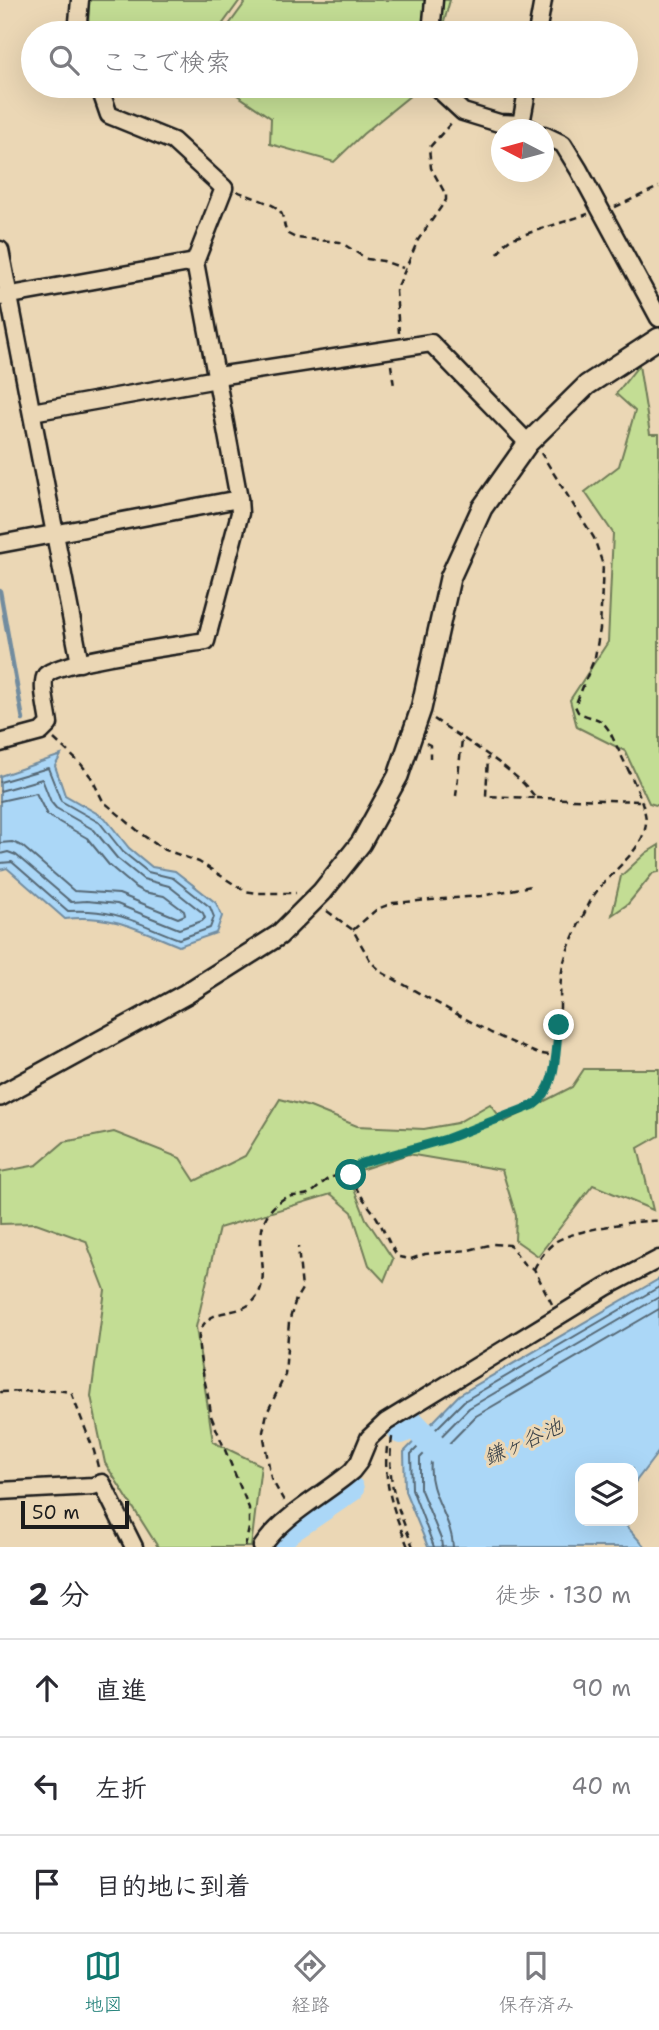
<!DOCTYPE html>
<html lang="ja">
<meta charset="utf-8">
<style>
:root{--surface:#fff;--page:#f7f7f7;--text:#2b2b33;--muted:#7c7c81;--line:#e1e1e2;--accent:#0f766e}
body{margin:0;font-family:"Shantell Sans","Klee One",sans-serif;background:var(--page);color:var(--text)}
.controls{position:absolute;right:21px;bottom:21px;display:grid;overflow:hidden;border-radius:14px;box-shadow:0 7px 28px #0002}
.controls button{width:63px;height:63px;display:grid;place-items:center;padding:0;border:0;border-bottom:2px solid var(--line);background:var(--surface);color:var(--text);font:35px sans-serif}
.compass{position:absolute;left:491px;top:119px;width:63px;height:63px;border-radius:50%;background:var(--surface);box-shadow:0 7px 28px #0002;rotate:276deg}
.scale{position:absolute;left:21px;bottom:18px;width:108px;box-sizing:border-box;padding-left:7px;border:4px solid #1c1c1c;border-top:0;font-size:19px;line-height:24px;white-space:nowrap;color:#1c1c1c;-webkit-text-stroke:5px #ebd7b5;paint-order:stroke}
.stop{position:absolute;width:21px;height:21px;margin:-16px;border:5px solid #0f766e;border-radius:50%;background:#fff}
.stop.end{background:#0f766e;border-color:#fff;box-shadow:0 2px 7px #0008}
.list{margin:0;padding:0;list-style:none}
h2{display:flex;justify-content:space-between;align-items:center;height:91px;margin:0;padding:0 28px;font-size:30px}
h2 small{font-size:23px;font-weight:400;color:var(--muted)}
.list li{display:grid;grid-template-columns:46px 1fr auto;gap:21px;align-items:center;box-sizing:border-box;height:98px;padding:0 28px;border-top:2px solid var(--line)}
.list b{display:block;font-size:26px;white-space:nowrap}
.list em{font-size:23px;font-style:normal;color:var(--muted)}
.icon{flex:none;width:38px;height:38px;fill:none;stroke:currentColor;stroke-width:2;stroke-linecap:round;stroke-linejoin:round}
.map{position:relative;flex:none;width:659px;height:1547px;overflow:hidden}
.search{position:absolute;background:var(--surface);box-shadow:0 7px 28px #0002;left:21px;right:21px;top:21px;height:77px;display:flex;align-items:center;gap:18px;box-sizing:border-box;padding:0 24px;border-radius:38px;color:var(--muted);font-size:26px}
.sheet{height:385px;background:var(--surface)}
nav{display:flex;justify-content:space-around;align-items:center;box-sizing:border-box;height:98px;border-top:2px solid var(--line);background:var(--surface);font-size:19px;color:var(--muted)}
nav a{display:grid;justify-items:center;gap:4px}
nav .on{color:var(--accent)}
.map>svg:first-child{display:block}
.green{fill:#c3dd94;stroke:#707c58;stroke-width:2}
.water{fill:#abd7f7;stroke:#728c9f;stroke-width:2}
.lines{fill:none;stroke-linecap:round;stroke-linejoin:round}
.shore{stroke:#556774;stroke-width:2}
.stream{stroke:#728c9f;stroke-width:4.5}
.river{stroke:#abd7f7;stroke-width:26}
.minor-casing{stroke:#1c1c1c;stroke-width:21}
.tertiary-casing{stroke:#1c1c1c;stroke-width:24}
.path{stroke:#1c1c1c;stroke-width:2.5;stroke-dasharray:7 5;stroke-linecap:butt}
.minor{stroke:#ebd7b5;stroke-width:16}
.tertiary{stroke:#ebd7b5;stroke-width:19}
.route{stroke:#0f766e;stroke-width:9}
.labels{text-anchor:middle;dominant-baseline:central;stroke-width:6;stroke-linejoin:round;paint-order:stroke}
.water-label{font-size:21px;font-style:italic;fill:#394148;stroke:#ebd7b5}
</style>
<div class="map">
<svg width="659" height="1547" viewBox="0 0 659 1547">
<rect width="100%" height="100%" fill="#ebd7b5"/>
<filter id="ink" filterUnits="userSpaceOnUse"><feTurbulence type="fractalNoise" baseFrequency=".0143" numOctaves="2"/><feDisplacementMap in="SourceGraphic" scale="14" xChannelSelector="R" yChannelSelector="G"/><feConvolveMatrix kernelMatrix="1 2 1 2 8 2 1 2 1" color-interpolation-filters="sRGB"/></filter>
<g filter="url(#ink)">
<g class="green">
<polygon points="89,0 240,0 216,33 187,33 175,25 170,33 88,33"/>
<polygon points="247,0 450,0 441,33 223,33"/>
<polygon points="224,86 422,86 363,134 334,162 270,144 271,118"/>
<polygon points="639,365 650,434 659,434 659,806 649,803 625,751 577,727 570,700 608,642 613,533 585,492 619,466 635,411 616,394"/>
<polygon points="659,845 659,872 653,873 628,904 612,915 621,876 646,853"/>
<polygon points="584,1069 659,1069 659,1136 638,1148 653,1210 593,1185 538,1256 515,1240 516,1216 502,1170 408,1154 348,1174 366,1219 393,1259 384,1281 369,1265 352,1212 331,1194 219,1228 196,1327 213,1442 261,1465 251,1547 158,1547 105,1463 91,1396 105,1290 86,1241 36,1223 0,1224 0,1172 37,1165 64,1142 114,1132 180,1158 195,1181 245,1156 280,1099 310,1107 357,1126 424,1129 457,1123 490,1104 504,1122 572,1087"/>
</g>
<g class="water">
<path d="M61,755l-6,11 10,29 40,23 24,30 23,19 23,4 41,32 6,13 -6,17 -37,13c-42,-17 -67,-32 -114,-27l-58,-51 -7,2v-94z"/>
<polygon points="659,1279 659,1451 633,1485 633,1468 580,1468 580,1521 622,1521 645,1547 428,1547 405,1491 404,1452 459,1395"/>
</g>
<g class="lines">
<g class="shore">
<path d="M0,782l48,-14 13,33 39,22 23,29 25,20 25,6 37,29 4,10 -4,11 -31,11c-43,-16 -63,-31 -111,-28l-56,-49 -12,1"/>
<polyline points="0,791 42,779 51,802 56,808 94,830 117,858 143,879 169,886 203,913 205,918 202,921 179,929 117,904 87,901 71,902 16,855 8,852 0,854"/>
<polyline points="0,801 36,793 47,815 87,838 109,865 135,887 144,892 164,896 184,911 185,915 178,918 119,894 74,891 22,846 12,842 0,843"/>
<polyline points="434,1547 412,1489 411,1454 464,1401 659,1287"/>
<polyline points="442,1547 441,1539 420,1488 420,1458 469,1408 659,1297"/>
<path d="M453,1547c-1,-31 -26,-52 -22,-85l45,-46 183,-107"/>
</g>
<polyline class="stream" points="0,591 23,720"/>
<g class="river">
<polyline points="401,1431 414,1425 447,1460"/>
<polyline points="273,1547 289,1531 351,1489"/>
</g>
<g class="minor-casing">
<g id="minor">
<polyline points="77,33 80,0"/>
<polyline points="431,33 434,0"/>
<polyline points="537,33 543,0"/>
<polyline points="435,86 463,112 499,123 521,124"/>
<polyline points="528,86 521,124 532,130"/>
<polyline points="544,135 563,144 579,170 659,318"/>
<polyline points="0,250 80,663"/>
<polyline points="0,297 195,262"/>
<polyline points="32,412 217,379 224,375 431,343 528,443"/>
<polyline points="0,544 239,499"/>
<path d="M0,743l41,-11 8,-8c-1,-11 -9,-41 -3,-49 12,-14 135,-30 160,-34l34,-128 -1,-14 -44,-237 29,-74 -51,-47 -64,-26 -10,-29"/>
<polyline points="0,1491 93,1486 102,1483 134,1547"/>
<path d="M262,1547c22,-33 61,-51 90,-76l7,-9 10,-24 17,-16 220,-135 53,-28"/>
</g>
</g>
<g class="tertiary-casing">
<polyline id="tertiary" points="0,1096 186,994 279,935 322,892 361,843 398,776 421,709 450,578 482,508 528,443 587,385 659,338"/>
</g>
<g class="path">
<path d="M237,191c10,5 39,13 43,20 5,8 3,16 8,23l8,4 44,4 27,17 16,2 20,7"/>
<polyline points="615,207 659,187"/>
<polyline points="498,254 505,243 510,239 588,214"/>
<polyline points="399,333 396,291 418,240 446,200 446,195 431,168 429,148 453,121"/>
<polyline points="391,365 394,386"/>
<path d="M434,719c33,23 79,48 102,79l-50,-2 2,-39"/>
<polyline points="54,739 81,764 91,777 103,801 144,836 163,849 199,862 245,891 257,893 296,893"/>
<polyline points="426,743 430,745 430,758"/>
<polyline points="456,796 462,739"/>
<polyline points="536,798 641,801"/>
<path d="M327,911l26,19 18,32 12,11 108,60 45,20 19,3c1,-10 3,-21 4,-32 2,-17 0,-35 3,-53 4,-23 17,-47 28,-69 14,-28 56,-50 56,-81 -1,-23 -26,-66 -36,-89 -11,-18 -16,-11 -32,-20l-3,-6 20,-49 5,-28 3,-64 -9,-27 -53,-85"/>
<polyline points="353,930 377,909 393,903 481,896 531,886"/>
<path d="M534,1269c5,-10 12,-20 21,-27 15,-11 85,-23 104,-21"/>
<path d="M552,1304l-18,-35 -10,-5 -14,-19 -17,-1 -24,6 -44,4 -14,5 -12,-2c-10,-11 -14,-26 -22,-39 -9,-15 -22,-26 -26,-43l3,-7 8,-5 84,-24 88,-34c16,-12 19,-30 21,-49"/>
<polyline points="0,1392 57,1390 71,1392 94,1451 98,1467"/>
<path d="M392,1437c-6,47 5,68 21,110"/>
<path d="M387,1447c-4,39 7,64 21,100"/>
<polyline points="284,1501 271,1478 263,1432 267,1413 285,1375 289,1322 296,1299 302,1289 298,1247"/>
<path d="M245,1547l4,-19v-20l-38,-92c-1,-21 -17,-67 -11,-84 9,-28 41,-13 56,-34 20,-29 -15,-71 27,-99 8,-5 17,-2 25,-5 9,-3 13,-12 22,-16 6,-3 14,-2 21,-3"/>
</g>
<use href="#minor" class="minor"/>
<use href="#tertiary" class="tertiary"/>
</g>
</g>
<g class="lines" filter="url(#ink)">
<path class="route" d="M351,1175l3,-7 8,-5 84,-24 88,-34c24,-18 21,-53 25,-80"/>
</g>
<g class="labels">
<g class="water-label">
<text transform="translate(523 1442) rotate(-24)">鎌ヶ谷池</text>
</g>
</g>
</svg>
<div class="controls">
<button><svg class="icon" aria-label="layers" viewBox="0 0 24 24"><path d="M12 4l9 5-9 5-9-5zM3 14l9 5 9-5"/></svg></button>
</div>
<svg class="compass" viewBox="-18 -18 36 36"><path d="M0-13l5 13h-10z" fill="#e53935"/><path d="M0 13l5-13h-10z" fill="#7c7c81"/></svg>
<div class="scale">50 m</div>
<div class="stop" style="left:351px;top:1175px"></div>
<div class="stop end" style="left:559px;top:1025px"></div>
<div class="search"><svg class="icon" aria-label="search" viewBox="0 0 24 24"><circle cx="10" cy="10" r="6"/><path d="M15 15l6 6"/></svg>ここで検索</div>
</div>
<section class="sheet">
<h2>2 分<small>徒歩 · 130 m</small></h2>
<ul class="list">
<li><svg class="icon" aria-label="ahead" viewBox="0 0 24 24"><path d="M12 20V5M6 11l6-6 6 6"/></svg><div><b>直進</b></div><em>90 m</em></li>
<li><svg class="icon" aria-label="left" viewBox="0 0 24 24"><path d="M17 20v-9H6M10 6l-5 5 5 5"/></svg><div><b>左折</b></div><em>40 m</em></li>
<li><svg class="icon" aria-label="arrive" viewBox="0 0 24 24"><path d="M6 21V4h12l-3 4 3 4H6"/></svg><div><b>目的地に到着</b></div></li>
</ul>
</section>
<nav>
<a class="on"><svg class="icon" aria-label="map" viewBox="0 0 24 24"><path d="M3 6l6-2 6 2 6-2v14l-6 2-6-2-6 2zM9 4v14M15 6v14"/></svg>地図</a>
<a><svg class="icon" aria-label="directions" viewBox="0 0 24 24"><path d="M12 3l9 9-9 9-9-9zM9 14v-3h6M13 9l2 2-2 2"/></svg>経路</a>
<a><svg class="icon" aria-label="saved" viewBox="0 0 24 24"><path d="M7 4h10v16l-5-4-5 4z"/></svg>保存済み</a>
</nav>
